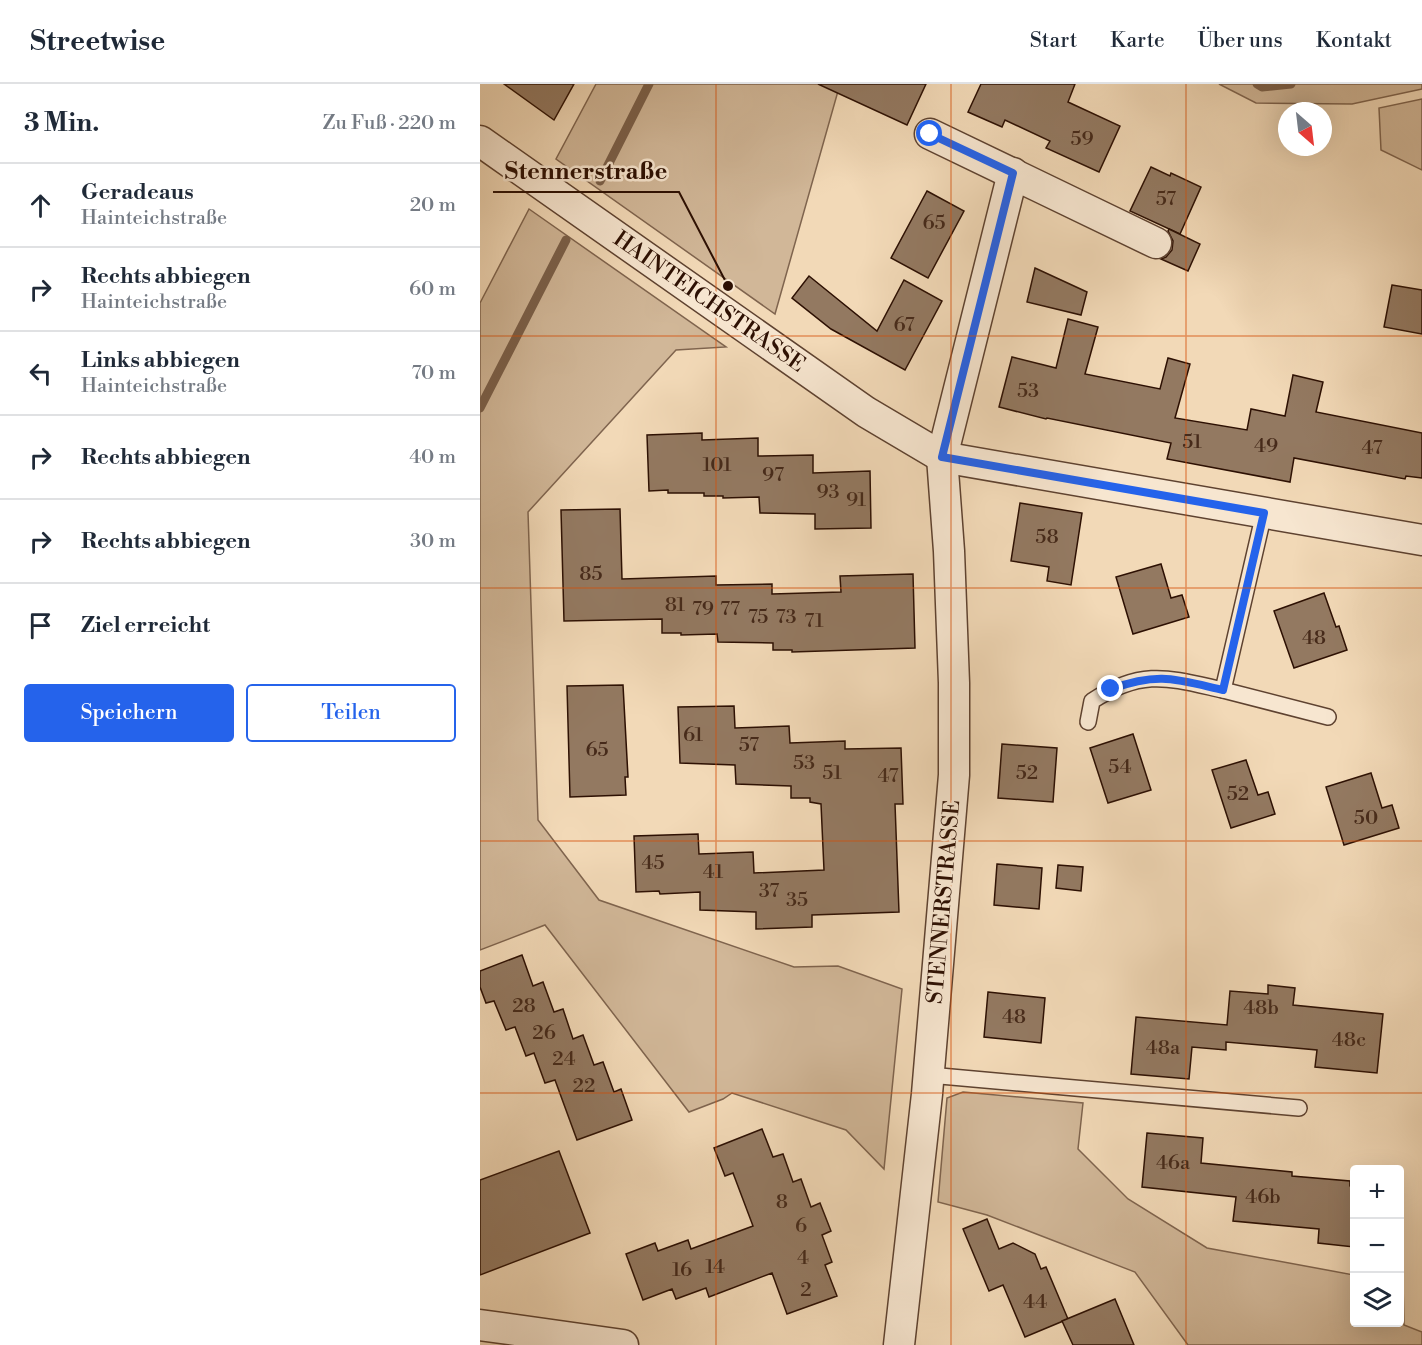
<!DOCTYPE html>
<html lang="de">
<meta charset="utf-8">
<style>
:root{--surface:#fff;--page:#f6f6f7;--text:#1f2937;--muted:#747a83;--line:#e0e1e3;--accent:#2563eb}
body{margin:0;font-family:"Libre Bodoni",serif;background:var(--page);color:var(--text)}
.controls{position:absolute;right:18px;bottom:18px;display:grid;overflow:hidden;border-radius:6px;box-shadow:0 6px 24px #0002}
.controls button{width:54px;height:54px;display:grid;place-items:center;padding:0;border:0;border-bottom:2px solid var(--line);background:var(--surface);color:var(--text);font:30px sans-serif}
.compass{position:absolute;left:798px;top:18px;width:54px;height:54px;border-radius:50%;background:var(--surface);box-shadow:0 6px 24px #0002;rotate:152deg}
.stop{position:absolute;width:18px;height:18px;margin:-14px;border:4px solid #2563eb;border-radius:50%;background:#fff}
.stop.end{background:#2563eb;border-color:#fff;box-shadow:0 2px 6px #0008}
.list{margin:0;padding:0;list-style:none}
h2{display:flex;justify-content:space-between;align-items:center;height:78px;margin:0;padding:0 24px;font-size:26px}
h2 small{font-size:20px;font-weight:400;color:var(--muted)}
.list li{display:grid;grid-template-columns:39px 1fr auto;gap:18px;align-items:center;box-sizing:border-box;height:84px;padding:0 24px;border-top:2px solid var(--line)}
.list b{display:block;font-size:22px;white-space:nowrap}
.list p{margin:0;font-size:20px;white-space:nowrap;color:var(--muted)}
.list em{font-size:20px;font-style:normal;color:var(--muted)}
.actions{display:flex;gap:12px;padding:18px 24px}
.actions a{flex:1;padding:14px 0;border:2px solid var(--accent);border-radius:6px;text-align:center;font-size:21px;color:var(--accent)}
.actions .main{background:var(--accent);color:#fff}
.icon{flex:none;width:33px;height:33px;fill:none;stroke:currentColor;stroke-width:2;stroke-linecap:round;stroke-linejoin:round}
.map{position:relative;flex:none;width:942px;height:1261px;overflow:hidden}
header{display:flex;align-items:center;gap:36px;box-sizing:border-box;height:84px;padding:0 30px;background:var(--surface);border-bottom:2px solid var(--line)}
header strong{font-size:28px}
nav{display:flex;gap:33px;margin-inline-start:auto;font-size:21px}
main{display:flex}
aside{flex:1;background:var(--surface)}
.map>svg:first-child{display:block}
.green{fill:#d1b798;stroke:#7f644e;stroke-width:1.5}
.lines{fill:none;stroke-linecap:round;stroke-linejoin:round}
.stream{stroke:#7b604a;stroke-width:9}
.building{fill:#937961;stroke:#2d1003;stroke-width:1.5}
.lane-casing{stroke:#5e4230;stroke-width:18}
.street-casing{stroke:#5e4230;stroke-width:33}
.lane{stroke:#f7e6d0;stroke-width:15}
.street{stroke:#f7e6d0;stroke-width:30}
.route{stroke:#2563eb;stroke-width:8}
.grid{fill:none;stroke:#d5520b;stroke-width:1.5;stroke-opacity:0.55}
.labels{text-anchor:middle;dominant-baseline:central;stroke-width:5;stroke-linejoin:round;paint-order:stroke}
.number-label{font-size:20px;fill:#462a1a}
.street-label{font-size:22px;fill:#2d1003;stroke:#f7e6d0}
.leader{fill:none;stroke:#2d1003;stroke-width:2}
.callout-dot{fill:#2d1003;stroke:#f7e6d0;stroke-width:2}
.callout-label{font-size:24px;text-anchor:middle;font-weight:bold;fill:#2d1003;stroke:#f7e6d0;stroke-width:5;stroke-linejoin:round;paint-order:stroke}
</style>
<header>
<strong>Streetwise</strong>
<nav><a>Start</a><a>Karte</a><a>Über uns</a><a>Kontakt</a></nav>
</header>
<main>
<aside>
<h2>3 Min.<small>Zu Fuß · 220 m</small></h2>
<ul class="list">
<li><svg class="icon" aria-label="ahead" viewBox="0 0 24 24"><path d="M12 20V5M6 11l6-6 6 6"/></svg><div><b>Geradeaus</b><p>Hainteichstraße</p></div><em>20 m</em></li>
<li><svg class="icon" aria-label="right" viewBox="0 0 24 24"><path d="M7 20v-9h11M14 6l5 5-5 5"/></svg><div><b>Rechts abbiegen</b><p>Hainteichstraße</p></div><em>60 m</em></li>
<li><svg class="icon" aria-label="left" viewBox="0 0 24 24"><path d="M17 20v-9H6M10 6l-5 5 5 5"/></svg><div><b>Links abbiegen</b><p>Hainteichstraße</p></div><em>70 m</em></li>
<li><svg class="icon" aria-label="right" viewBox="0 0 24 24"><path d="M7 20v-9h11M14 6l5 5-5 5"/></svg><div><b>Rechts abbiegen</b></div><em>40 m</em></li>
<li><svg class="icon" aria-label="right" viewBox="0 0 24 24"><path d="M7 20v-9h11M14 6l5 5-5 5"/></svg><div><b>Rechts abbiegen</b></div><em>30 m</em></li>
<li><svg class="icon" aria-label="arrive" viewBox="0 0 24 24"><path d="M6 21V4h12l-3 4 3 4H6"/></svg><div><b>Ziel erreicht</b></div></li>
</ul>
<div class="actions"><a class="main">Speichern</a><a>Teilen</a></div>
</aside>
<div class="map">
<svg width="942" height="1261" viewBox="0 0 942 1261">
<rect width="100%" height="100%" fill="#f2d9b7"/>
<filter id="stains"><feTurbulence type="fractalNoise" baseFrequency=".00333" numOctaves="4"/><feColorMatrix values="0 0 0 0 .2 0 0 0 0 .09 0 0 0 0 .02 0 0 0 .5 -.17"/></filter>
<radialGradient id="worn" r=".72"><stop offset=".6" stop-color="#630" stop-opacity="0"/><stop offset="1" stop-color="#630" stop-opacity=".3"/></radialGradient>
<g class="green">
<polygon points="116,0 360,0 295,230 76,75"/>
<polygon points="739,0 942,0 942,5 872,20 776,19"/>
<polygon points="942,15 942,86 901,66 899,24"/>
<polygon points="49,125 246,263 196,266 48,428 58,736 119,816 314,883 358,882 422,905 404,1085 366,1046 252,1009 243,1015 209,1028 65,841 0,866 0,219"/>
<polygon points="483,1008 603,1019 598,1065 648,1115 727,1164 874,1191 874,1238 920,1238 920,1199 923,1199 924,1241 942,1248 942,1261 708,1261 655,1188 507,1131 458,1118 467,1014"/>
</g>
<g class="lines">
<g class="stream">
<polyline points="777,0 782,3 811,0"/>
<polyline points="120,97 169,0"/>
<polyline points="0,324 86,156"/>
</g>
</g>
<g class="building">
<polygon points="24,0 94,0 74,36"/>
<polygon points="338,0 446,0 427,41"/>
<polygon points="501,0 595,0 588,18 640,42 619,88 566,64 570,57 525,36 522,43 488,28"/>
<polygon points="671,83 690,92 691,89 721,103 700,150 650,127"/>
<polygon points="447,107 484,127 448,194 411,174"/>
<polygon points="689,145 720,160 708,187 681,175 686,173 692,166 693,157 688,147"/>
<polygon points="555,184 607,208 601,231 547,218"/>
<polygon points="329,192 397,247 424,196 462,217 425,286 351,245 312,214"/>
<polygon points="912,201 942,206 942,250 904,243"/>
<polygon points="588,235 618,243 605,290 680,305 688,274 710,280 695,334 767,346 771,325 805,332 813,291 843,298 836,328 942,349 942,394 926,392 925,395 814,374 810,398 687,375 691,359 567,334 566,335 519,323 532,273 576,284"/>
<polygon points="222,349 222,356 278,354 278,372 333,371 333,389 390,387 391,444 335,445 335,430 280,429 279,413 243,414 243,412 224,412 224,409 188,409 188,406 169,407 167,351"/>
<polygon points="540,419 602,429 591,501 567,497 569,483 531,477"/>
<polygon points="140,425 142,495 236,492 236,501 292,500 292,510 361,508 360,492 433,490 435,564 312,568 312,566 293,566 293,559 238,558 237,550 201,551 201,549 182,549 182,535 84,537 81,426"/>
<polygon points="681,480 691,514 702,511 709,533 653,550 636,493"/>
<polygon points="844,509 856,543 859,542 867,566 814,584 794,527"/>
<polygon points="143,601 148,693 145,693 146,711 90,713 87,602"/>
<polygon points="254,622 255,644 309,642 310,659 365,657 365,665 421,664 423,720 415,720 419,828 332,831 332,843 276,845 276,828 220,826 220,808 180,810 179,807 156,808 154,752 218,750 219,770 273,768 274,789 344,786 341,720 330,718 330,714 311,714 311,702 256,700 255,681 200,679 198,623"/>
<polygon points="653,650 671,706 628,719 610,664"/>
<polygon points="522,660 577,664 573,718 518,714"/>
<polygon points="766,676 778,711 788,708 795,730 751,744 732,686"/>
<polygon points="891,689 902,724 912,721 919,744 864,761 846,703"/>
<polygon points="517,780 562,784 559,825 514,821"/>
<polygon points="578,781 603,783 601,807 576,804"/>
<polygon points="42,871 53,902 63,898 74,928 83,925 93,955 103,951 114,981 123,978 134,1008 141,1005 152,1036 97,1056 75,996 65,999 54,969 46,972 35,943 26,946 14,917 6,919 0,903 0,887"/>
<polygon points="788,901 815,904 813,921 903,930 897,989 835,983 837,966 746,958 746,966 712,963 709,995 651,990 656,933 747,941 750,907 788,910"/>
<polygon points="508,908 565,914 561,959 504,953"/>
<polygon points="282,1045 293,1073 303,1070 313,1098 321,1095 331,1123 340,1119 351,1147 342,1151 352,1178 345,1181 357,1212 307,1230 292,1189 229,1213 226,1204 196,1215 192,1205 163,1216 146,1170 175,1159 178,1167 208,1156 211,1165 273,1142 253,1089 245,1092 234,1064"/>
<polygon points="667,1049 723,1054 721,1079 812,1088 812,1092 870,1097 870,1102 874,1103 874,1163 838,1159 839,1145 753,1137 756,1113 662,1103"/>
<polygon points="79,1067 110,1149 0,1191 0,1096"/>
<polygon points="507,1135 519,1165 533,1159 555,1170 561,1185 566,1183 588,1235 545,1253 523,1201 509,1207 483,1145"/>
<polygon points="635,1215 654,1261 593,1261 582,1237"/>
</g>
<g class="lines">
<g class="lane-casing">
<g id="lane">
<polyline points="784,429 743,606 848,633"/>
<path d="M608,638l4,-21c51,-33 77,-23 131,-11"/>
<polyline points="449,991 819,1024"/>
</g>
</g>
<g class="street-casing">
<g id="street">
<polyline points="450,50 676,159"/>
<polyline points="0,57 386,328 462,373 942,456"/>
<polyline points="0,1241 143,1261"/>
<polyline points="419,1261 447,1010 474,691 474,599 469,467 462,373 533,89"/>
</g>
</g>
<use href="#lane" class="lane"/>
<use href="#street" class="street"/>
</g>
<g class="lines">
<path class="route" d="M450,50l83,39 -71,284 322,56 -41,177c-48,-11 -64,-18 -112,-1"/>
</g>
<path class="grid" d="M236,0v1261M471,0v1261M706,0v1261M0,252h942M0,504h942M0,757h942M0,1009h942"/>
<g class="labels">
<g class="number-label">
<text x="602" y="55">59</text>
<text x="686" y="115">57</text>
<text x="454" y="139">65</text>
<text x="424" y="241">67</text>
<text x="548" y="307">53</text>
<text x="712" y="358">51</text>
<text x="786" y="362">49</text>
<text x="892" y="364">47</text>
<text x="237" y="381">101</text>
<text x="293" y="391">97</text>
<text x="348" y="408">93</text>
<text x="376" y="416">91</text>
<text x="567" y="453">58</text>
<text x="111" y="490">85</text>
<text x="195" y="521">81</text>
<text x="223" y="525">79</text>
<text x="250" y="525">77</text>
<text x="278" y="533">75</text>
<text x="306" y="533">73</text>
<text x="334" y="537">71</text>
<text x="834" y="554">48</text>
<text x="213" y="651">61</text>
<text x="269" y="661">57</text>
<text x="117" y="666">65</text>
<text x="324" y="679">53</text>
<text x="640" y="683">54</text>
<text x="352" y="689">51</text>
<text x="547" y="689">52</text>
<text x="408" y="692">47</text>
<text x="758" y="710">52</text>
<text x="886" y="734">50</text>
<text x="173" y="779">45</text>
<text x="233" y="788">41</text>
<text x="289" y="807">37</text>
<text x="317" y="816">35</text>
<text x="44" y="922">28</text>
<text x="781" y="924">48b</text>
<text x="534" y="933">48</text>
<text x="64" y="949">26</text>
<text x="869" y="956">48c</text>
<text x="683" y="964">48a</text>
<text x="84" y="975">24</text>
<text x="104" y="1002">22</text>
<text x="693" y="1079">46a</text>
<text x="783" y="1113">46b</text>
<text x="302" y="1118">8</text>
<text x="321" y="1142">6</text>
<text x="323" y="1174">4</text>
<text x="235" y="1183">14</text>
<text x="202" y="1186">16</text>
<text x="326" y="1206">2</text>
<text x="555" y="1218">44</text>
</g>
<g class="street-label">
<text transform="translate(229 218) rotate(35)">HAINTEICHSTRASSE</text>
<text transform="translate(464 818) rotate(-85)">STENNERSTRASSE</text>
</g>
</g>
<path class="leader" d="M248 202L199 108H13"/>
<circle class="callout-dot" cx="248" cy="202" r="6"/>
<g class="callout-label">
<text x="106" y="95">Stennerstraße</text>
</g>
<rect width="100%" height="100%" filter="url(#stains)"/>
<rect width="100%" height="100%" fill="url(#worn)"/>
</svg>
<div class="controls">
<button>+</button>
<button>−</button>
<button><svg class="icon" aria-label="layers" viewBox="0 0 24 24"><path d="M12 4l9 5-9 5-9-5zM3 14l9 5 9-5"/></svg></button>
</div>
<svg class="compass" viewBox="-18 -18 36 36"><path d="M0-13l5 13h-10z" fill="#e53935"/><path d="M0 13l5-13h-10z" fill="#747a83"/></svg>
<div class="stop" style="left:450px;top:50px"></div>
<div class="stop end" style="left:631px;top:605px"></div>
</div>
</main>
